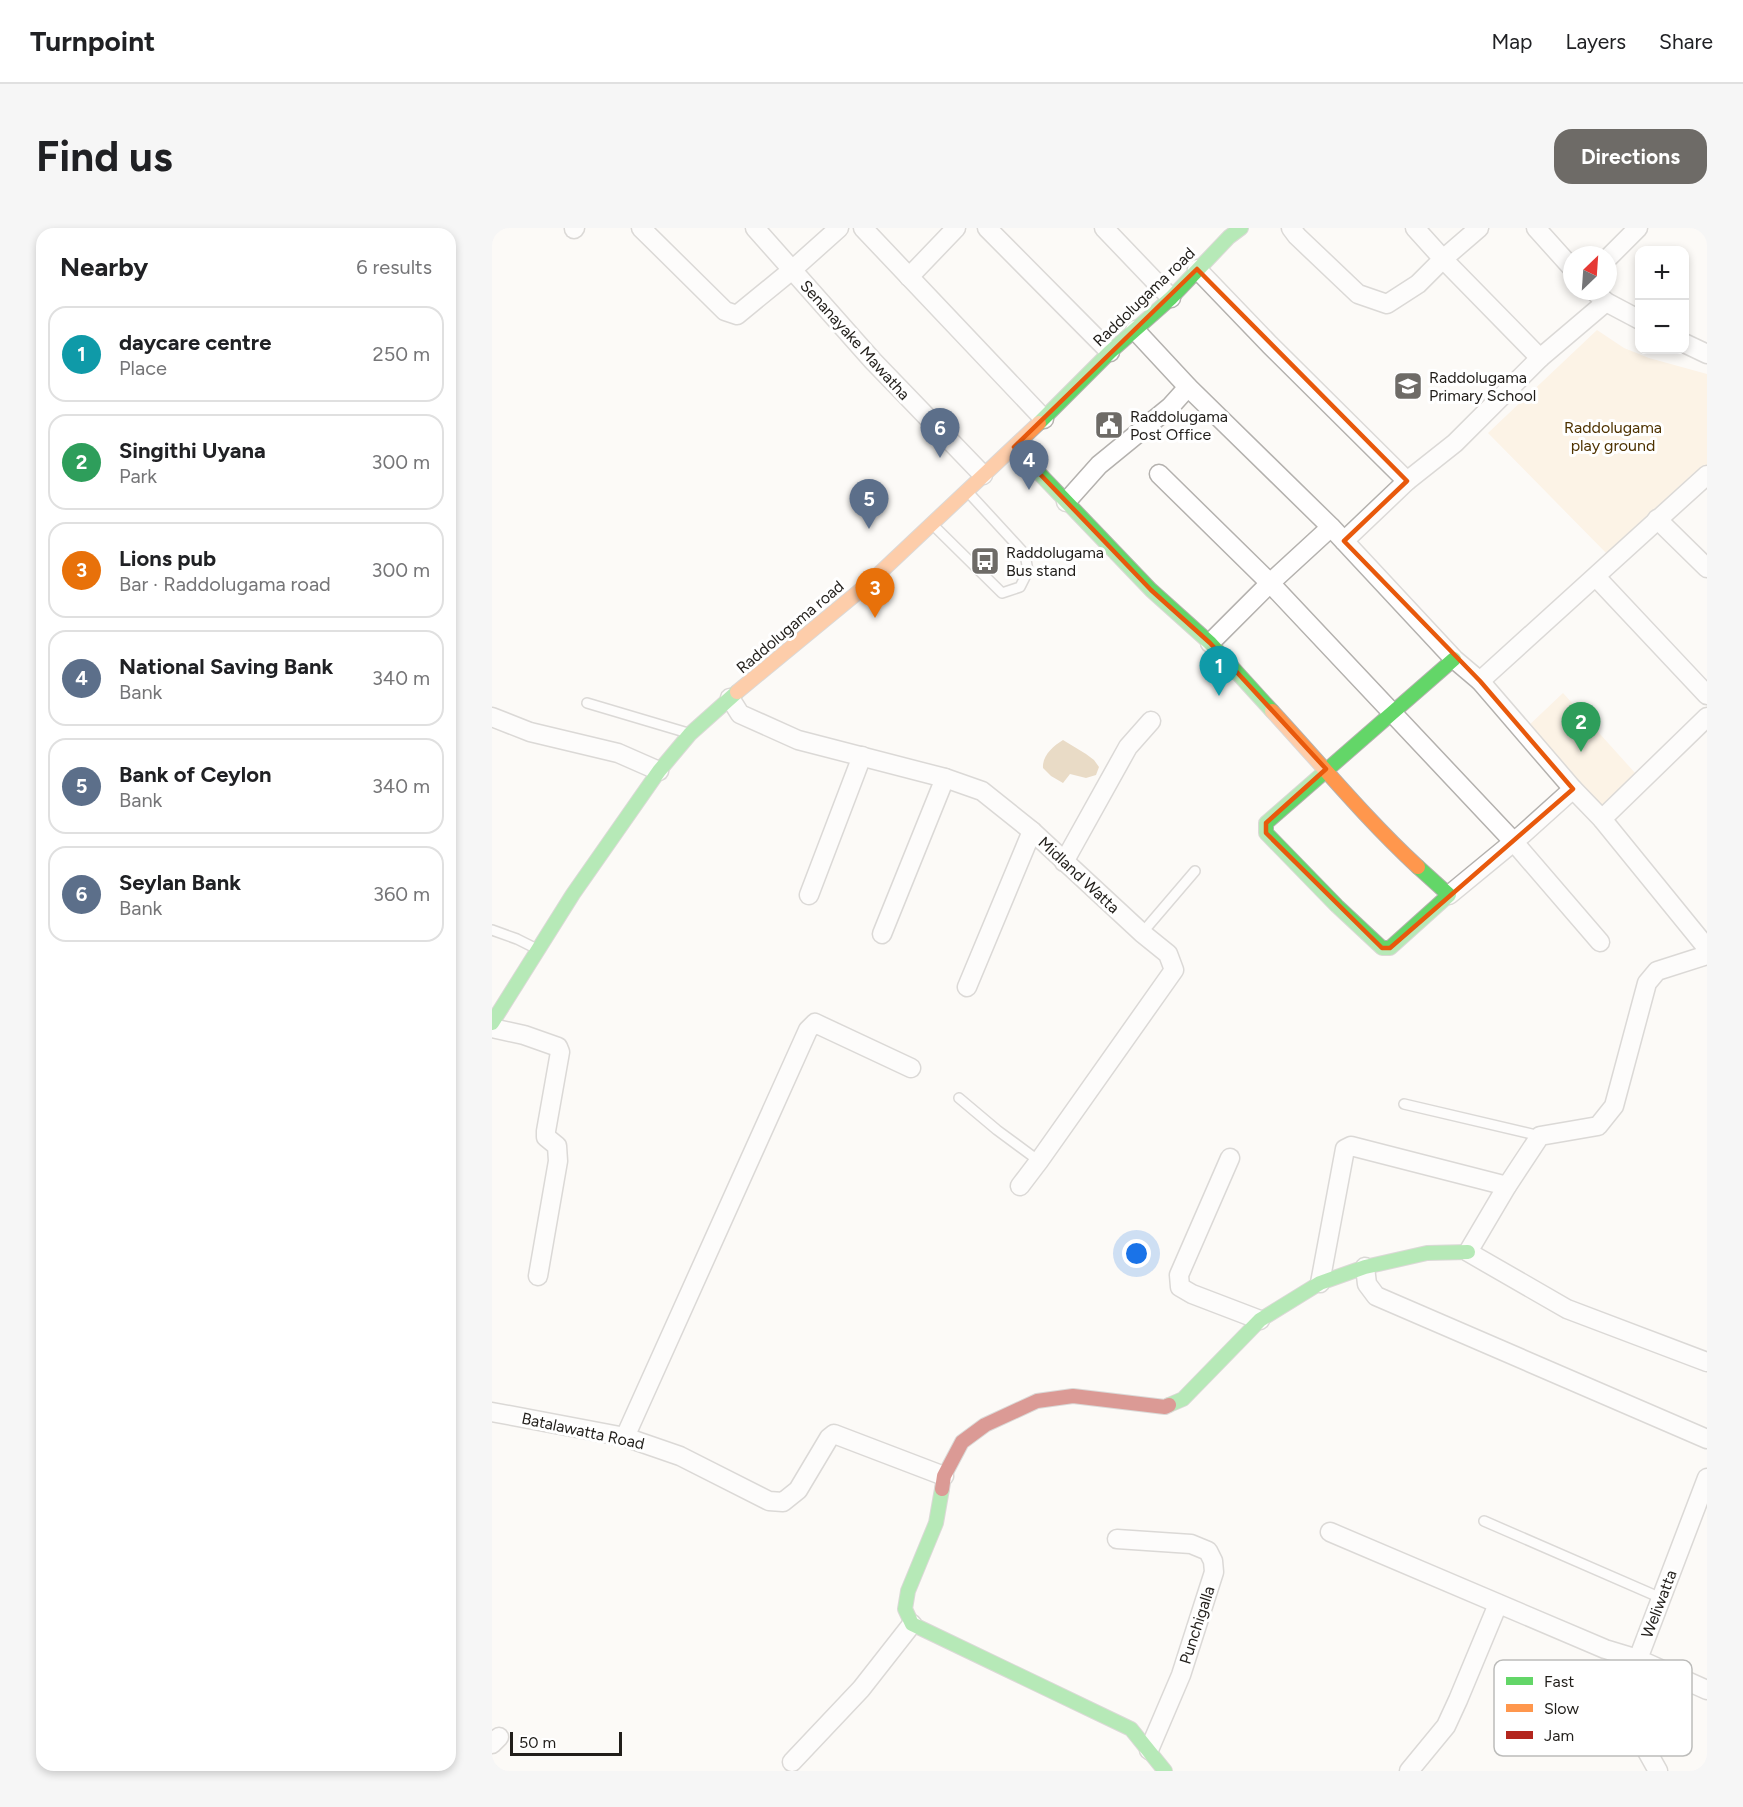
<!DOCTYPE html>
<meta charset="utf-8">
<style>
:root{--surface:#fff;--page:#f6f6f6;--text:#202124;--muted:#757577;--line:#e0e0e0;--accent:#6e6b67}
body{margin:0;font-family:Figtree,sans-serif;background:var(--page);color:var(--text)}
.controls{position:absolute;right:18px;top:18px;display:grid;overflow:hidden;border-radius:12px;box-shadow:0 3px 9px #0003}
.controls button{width:54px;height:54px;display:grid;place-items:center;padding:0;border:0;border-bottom:2px solid var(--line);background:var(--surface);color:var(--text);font:30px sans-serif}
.compass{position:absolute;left:1071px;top:18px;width:54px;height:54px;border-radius:50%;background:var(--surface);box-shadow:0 3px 9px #0003;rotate:25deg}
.scale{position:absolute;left:18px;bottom:15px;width:112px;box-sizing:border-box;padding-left:6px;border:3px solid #211e1a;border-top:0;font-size:16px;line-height:21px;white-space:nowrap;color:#211e1a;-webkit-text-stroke:4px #fff;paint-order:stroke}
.you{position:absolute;left:645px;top:1026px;width:21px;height:21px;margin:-15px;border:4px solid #fff;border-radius:50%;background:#1a73e8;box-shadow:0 0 0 9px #1a73e833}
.badge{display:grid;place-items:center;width:39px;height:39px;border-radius:50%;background:var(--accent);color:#fff;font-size:20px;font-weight:700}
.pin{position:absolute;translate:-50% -50px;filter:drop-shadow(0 2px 3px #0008)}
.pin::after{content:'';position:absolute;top:32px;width:21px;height:18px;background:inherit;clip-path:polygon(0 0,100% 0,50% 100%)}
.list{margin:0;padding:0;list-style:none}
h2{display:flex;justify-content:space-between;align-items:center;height:78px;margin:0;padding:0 24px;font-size:26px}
h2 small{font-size:20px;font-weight:400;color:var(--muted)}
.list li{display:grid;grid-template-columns:39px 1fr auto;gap:18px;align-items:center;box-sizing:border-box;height:96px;margin:0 12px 12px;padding:0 12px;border:2px solid var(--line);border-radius:18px}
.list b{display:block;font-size:22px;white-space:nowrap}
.list p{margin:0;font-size:20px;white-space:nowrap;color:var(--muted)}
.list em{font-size:20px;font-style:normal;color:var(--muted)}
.map{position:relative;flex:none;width:1215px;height:1543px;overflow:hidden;border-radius:18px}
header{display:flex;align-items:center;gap:36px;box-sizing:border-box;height:84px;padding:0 30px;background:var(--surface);border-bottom:2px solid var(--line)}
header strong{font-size:28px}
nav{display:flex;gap:33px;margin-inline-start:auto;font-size:21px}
.intro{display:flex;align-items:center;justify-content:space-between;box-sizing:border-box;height:144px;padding:0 36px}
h1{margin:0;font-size:42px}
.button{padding:15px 27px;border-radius:18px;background:var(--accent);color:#fff;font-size:21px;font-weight:700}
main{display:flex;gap:36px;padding:0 36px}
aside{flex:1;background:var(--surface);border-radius:18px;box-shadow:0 3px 9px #0003}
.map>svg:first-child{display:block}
.green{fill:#fcead0}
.water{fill:#d3b68b}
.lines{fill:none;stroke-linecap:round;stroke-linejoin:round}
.lane-casing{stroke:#b4b1ae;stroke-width:12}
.street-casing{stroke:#b4b1ae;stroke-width:21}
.fast-casing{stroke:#b4b1ae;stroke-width:16}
.slow-casing{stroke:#b4b1ae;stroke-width:16}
.jam-casing{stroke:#b4b1ae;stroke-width:16}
.lane{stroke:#fffefe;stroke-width:9}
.street{stroke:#fffefe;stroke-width:18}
.fast{stroke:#63d668;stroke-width:14}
.slow{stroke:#ff974d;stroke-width:14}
.jam{stroke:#b3261e;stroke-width:14}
.marked{fill:none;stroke:#e8590c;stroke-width:4.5;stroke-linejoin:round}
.labels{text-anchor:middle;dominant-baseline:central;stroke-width:6;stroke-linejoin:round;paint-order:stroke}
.street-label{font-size:16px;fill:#211e1a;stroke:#fff}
.poi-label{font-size:16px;fill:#211e1a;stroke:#fff;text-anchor:start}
.park-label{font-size:16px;fill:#4e3200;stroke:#fff}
.key{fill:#fff;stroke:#bcbcba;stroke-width:1.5}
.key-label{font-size:16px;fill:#211e1a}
</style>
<header>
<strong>Turnpoint</strong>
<nav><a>Map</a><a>Layers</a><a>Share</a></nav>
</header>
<div class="intro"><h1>Find us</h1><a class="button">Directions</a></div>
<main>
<aside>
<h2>Nearby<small>6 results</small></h2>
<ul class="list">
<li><span class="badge" style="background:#0f9aa8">1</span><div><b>daycare centre</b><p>Place</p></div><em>250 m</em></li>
<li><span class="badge" style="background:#2e9e5b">2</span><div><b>Singithi Uyana</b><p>Park</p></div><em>300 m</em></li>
<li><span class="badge" style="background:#e8710a">3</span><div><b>Lions pub</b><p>Bar · Raddolugama road</p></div><em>300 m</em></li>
<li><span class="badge" style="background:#5c6f8a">4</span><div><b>National Saving Bank</b><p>Bank</p></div><em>340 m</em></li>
<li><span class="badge" style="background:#5c6f8a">5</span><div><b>Bank of Ceylon</b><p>Bank</p></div><em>340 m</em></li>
<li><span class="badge" style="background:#5c6f8a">6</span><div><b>Seylan Bank</b><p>Bank</p></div><em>360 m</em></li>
</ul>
</aside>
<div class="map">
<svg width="1215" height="1543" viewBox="0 0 1215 1543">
<rect width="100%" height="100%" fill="#fcfaf7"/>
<g class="green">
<polygon points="1105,102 1132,120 1157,130 1215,146 1215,239 1120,331 996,205"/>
<polygon points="1071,465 1144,546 1105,582 1033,501"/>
</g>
<path class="water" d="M571,512l23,14 8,6 5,7 -3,8 -10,3 -16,-4 -7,9 -12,-7 -8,-8c-1,-12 10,-22 20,-28z"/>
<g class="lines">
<g class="lane-casing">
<g id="lane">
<polyline points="441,297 510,365 528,359 536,343 533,326 476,264"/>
<polyline points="95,475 196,505"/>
<polyline points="0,702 25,711 45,721"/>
<polyline points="650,705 703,643"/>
<polyline points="467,870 505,902 547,933"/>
<polyline points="912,876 1048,908"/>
<polyline points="992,1293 1169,1370"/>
</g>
</g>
<g class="street-casing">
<g id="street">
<polyline points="149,0 233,83 245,87 300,42 347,0"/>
<polyline points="263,0 381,133 491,247"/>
<polyline points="371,0 552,191"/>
<polyline points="495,0 618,124"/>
<polyline points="612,0 679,70"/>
<polyline points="799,0 805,8 866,66 895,76 926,56 951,31 987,0"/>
<polyline points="923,0 951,31 1048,130"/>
<polyline points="1044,0 1080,40"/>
<polyline points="82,1 83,0"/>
<polyline points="1116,30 1146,0"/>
<polyline points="705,41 778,117 915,253"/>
<polyline points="417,49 464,0"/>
<polyline points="1102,63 1114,74 1148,92"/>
<polyline points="643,102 696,159 839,299 962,431 988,453 1081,561 1110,591 1215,720"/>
<polyline points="1192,115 1215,126"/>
<polyline points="667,246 778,355 1021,613 1108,714"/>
<polyline points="574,274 607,237 678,179 696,159"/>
<polyline points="1165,291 1215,340"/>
<polyline points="852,313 915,253 963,215 1048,130 1114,74"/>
<polyline points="1104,349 1215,467"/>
<polyline points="718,415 778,355 839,299"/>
<polyline points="988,453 1215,247"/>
<polyline points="238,470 248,486 306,512 453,550 490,563 540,603 650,705 676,726 682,742 547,933 528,958"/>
<polyline points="0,489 38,504 126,525 167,543"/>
<polyline points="1110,591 1215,489"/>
<polyline points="572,634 636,519 659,493"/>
<polyline points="317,667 370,528"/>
<polyline points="957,667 1031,606 1081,561"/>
<polyline points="390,706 453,550"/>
<polyline points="1215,727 1165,743 1155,755 1122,878 1106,898 1048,908 1015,958 976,1024 1075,1081 1215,1134"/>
<polyline points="475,759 540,603"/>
<polyline points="0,800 32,807 66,819 68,824 54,903 54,909 65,918 66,933 46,1048"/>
<polyline points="738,930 687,1047 688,1059 700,1066 768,1092"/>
<polyline points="873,1039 875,1056 884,1068 1215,1211"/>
<polyline points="828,1055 853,921 859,918 1015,958"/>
<polyline points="0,1184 133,1209 188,1228 277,1273 291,1274 306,1262 337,1210 342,1206 452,1248"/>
<polyline points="133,1209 316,802 323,795 419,840"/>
<polyline points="1215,1250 1146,1431 1215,1462"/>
<polyline points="838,1304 1113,1421 1146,1431"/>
<polyline points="625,1311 699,1316 716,1323 721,1333 722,1344 689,1447 657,1522"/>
<polyline points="1138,1493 1166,1543"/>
<polyline points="0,1516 7,1509"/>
<polyline points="300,1534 369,1461 420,1396"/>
<polyline points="917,1543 954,1498 966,1472 1006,1376"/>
</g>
</g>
<g class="fast-casing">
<g id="fast">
<polyline points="547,195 618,124 679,70 737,9 749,0"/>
<polyline points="522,219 659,362 718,415 780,483"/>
<polyline points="926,639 957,667 898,720 890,720 845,678 774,605 774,595 962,431"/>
<polyline points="0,795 81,666 167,543 198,506 245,464"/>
<polyline points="677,1177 691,1171 768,1092 828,1055 873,1039 935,1025 976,1024"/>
<polyline points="450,1261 444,1295 416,1363 413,1381 420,1396 639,1501 673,1543"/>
</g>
</g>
<g class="slow-casing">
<g id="slow">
<polyline points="245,464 376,356 547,195"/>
<path d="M780,483c48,52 94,108 146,156"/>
</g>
</g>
<g class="jam-casing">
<polyline id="jam" points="450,1261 452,1248 470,1214 493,1197 545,1173 581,1168 673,1179 677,1177"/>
</g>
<use href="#lane" class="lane"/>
<use href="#street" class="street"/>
<use href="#fast" class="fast"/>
<use href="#slow" class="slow"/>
<use href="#jam" class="jam"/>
</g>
<path d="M0 0H1215V1543H0ZM705,41l210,212 -63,60 136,140 93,108 -183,159h-8l-116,-115v-10l60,-54 -116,-126 -59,-53 -137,-143z" fill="#fcfaf7" fill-opacity=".55" fill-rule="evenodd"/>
<path class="marked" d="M705,41l210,212 -63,60 136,140 93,108 -183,159h-8l-116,-115v-10l60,-54 -116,-126 -59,-53 -137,-143z"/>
<defs>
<g id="school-square" transform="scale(1.5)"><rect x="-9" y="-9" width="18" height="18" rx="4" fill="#6e6b67" stroke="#fff"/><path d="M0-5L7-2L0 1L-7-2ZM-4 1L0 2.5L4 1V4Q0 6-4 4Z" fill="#fff"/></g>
<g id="civic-square" transform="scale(1.5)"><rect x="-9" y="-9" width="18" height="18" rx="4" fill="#6e6b67" stroke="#fff"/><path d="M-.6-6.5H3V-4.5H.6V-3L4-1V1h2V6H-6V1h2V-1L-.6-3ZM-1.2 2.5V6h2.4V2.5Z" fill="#fff"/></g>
<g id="bus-square" transform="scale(1.5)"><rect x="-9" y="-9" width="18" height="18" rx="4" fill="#6e6b67" stroke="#fff"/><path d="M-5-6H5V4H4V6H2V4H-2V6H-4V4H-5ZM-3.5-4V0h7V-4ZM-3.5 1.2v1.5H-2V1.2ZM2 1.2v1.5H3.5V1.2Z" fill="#fff"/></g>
</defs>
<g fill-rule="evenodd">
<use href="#school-square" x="916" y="158"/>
<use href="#civic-square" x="617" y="197"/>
<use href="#bus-square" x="493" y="333"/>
</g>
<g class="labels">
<g class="street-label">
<text transform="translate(652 69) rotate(-44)">Raddolugama road</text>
<text transform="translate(363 112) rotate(48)">Senanayake Mawatha</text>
<text transform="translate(298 399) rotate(-40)">Raddolugama road</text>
<text transform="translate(587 647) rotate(43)">Midland Watta</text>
<text transform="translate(91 1203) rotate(12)">Batalawatta Road</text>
<text transform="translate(1167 1376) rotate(-69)">Weliwatta</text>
<text transform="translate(705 1397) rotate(-72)">Punchigalla</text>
</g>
<g class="poi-label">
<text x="937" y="149">Raddolugama<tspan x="937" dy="18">Primary School</tspan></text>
<text x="638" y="188">Raddolugama<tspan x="638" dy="18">Post Office</tspan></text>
<text x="514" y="324">Raddolugama<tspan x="514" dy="18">Bus stand</tspan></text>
</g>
<g class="park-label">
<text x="1121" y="199">Raddolugama<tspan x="1121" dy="18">play ground</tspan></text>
</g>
</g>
<rect x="1002" y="1432" width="198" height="96" rx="9" class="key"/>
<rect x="1014" y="1449" width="27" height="8" fill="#63d668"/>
<rect x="1014" y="1476" width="27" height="8" fill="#ff974d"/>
<rect x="1014" y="1503" width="27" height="8" fill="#b3261e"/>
<g class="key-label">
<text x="1052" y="1459">Fast</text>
<text x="1052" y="1486">Slow</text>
<text x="1052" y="1513">Jam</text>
</g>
</svg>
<div class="controls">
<button>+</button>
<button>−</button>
</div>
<svg class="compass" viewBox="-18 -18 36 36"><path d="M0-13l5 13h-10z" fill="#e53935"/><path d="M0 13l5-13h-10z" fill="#757577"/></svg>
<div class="scale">50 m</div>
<div class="you"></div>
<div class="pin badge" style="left:727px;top:468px;background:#0f9aa8">1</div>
<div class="pin badge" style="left:1089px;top:524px;background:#2e9e5b">2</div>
<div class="pin badge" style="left:383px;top:390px;background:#e8710a">3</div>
<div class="pin badge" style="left:537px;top:262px;background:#5c6f8a">4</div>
<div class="pin badge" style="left:377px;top:301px;background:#5c6f8a">5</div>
<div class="pin badge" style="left:448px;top:230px;background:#5c6f8a">6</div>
</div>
</main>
